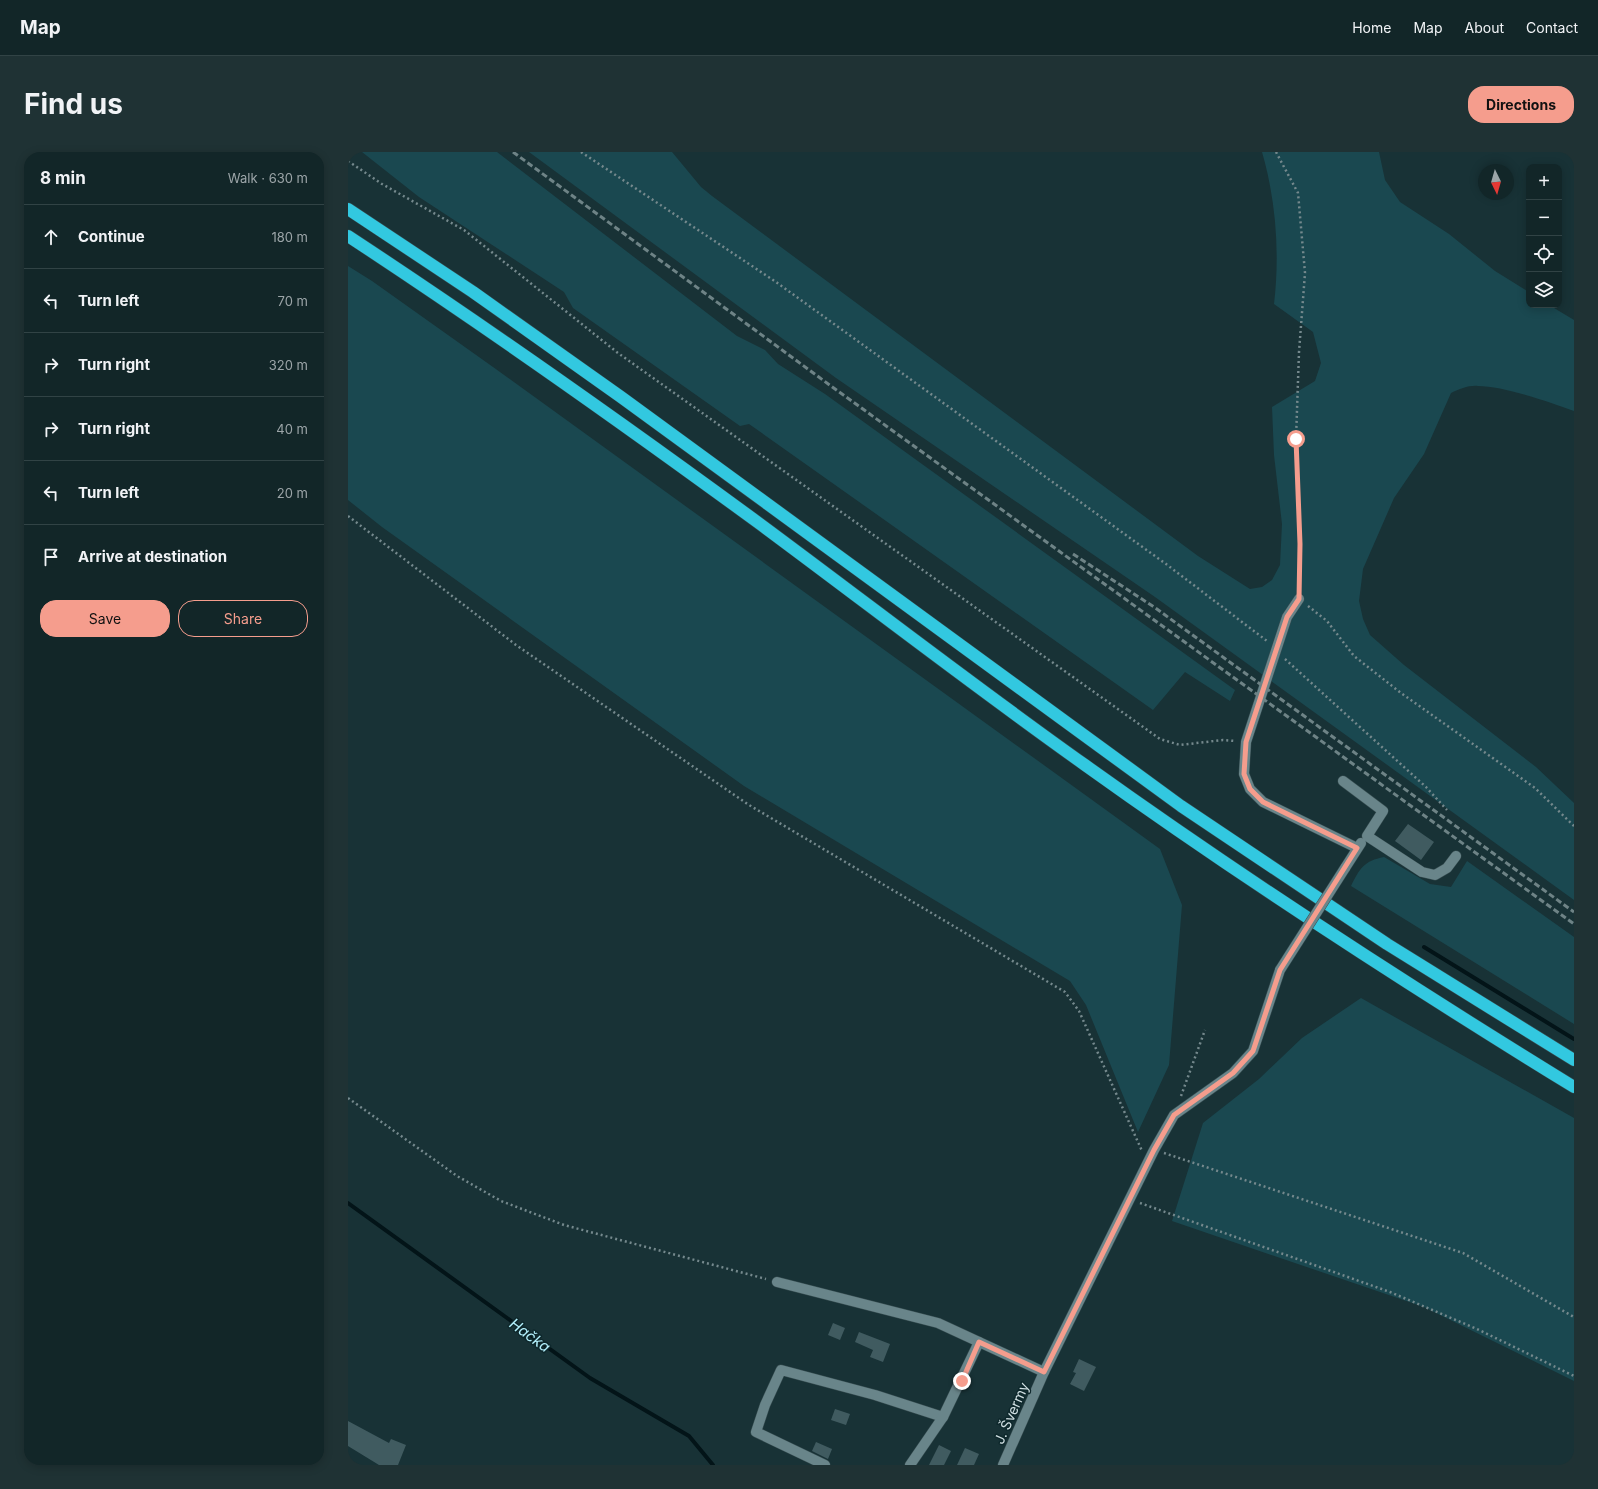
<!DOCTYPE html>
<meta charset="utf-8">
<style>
:root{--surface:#122628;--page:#1f3234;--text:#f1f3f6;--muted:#9ca5a8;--line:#314345;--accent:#f59d8d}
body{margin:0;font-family:Inter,sans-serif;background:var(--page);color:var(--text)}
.controls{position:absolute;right:12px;top:12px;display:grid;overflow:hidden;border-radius:8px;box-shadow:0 2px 10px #0003}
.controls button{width:36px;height:36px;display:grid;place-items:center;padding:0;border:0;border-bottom:1px solid var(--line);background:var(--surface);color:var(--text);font:20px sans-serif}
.compass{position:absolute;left:1130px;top:12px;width:36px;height:36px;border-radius:50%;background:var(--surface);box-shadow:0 2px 10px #0003;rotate:175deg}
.stop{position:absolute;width:12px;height:12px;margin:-9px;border:3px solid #f59d8d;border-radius:50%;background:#fff}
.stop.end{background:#f59d8d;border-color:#fff;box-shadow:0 1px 4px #0008}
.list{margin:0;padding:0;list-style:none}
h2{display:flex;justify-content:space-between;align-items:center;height:52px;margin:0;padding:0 16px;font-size:17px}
h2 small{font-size:13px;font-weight:400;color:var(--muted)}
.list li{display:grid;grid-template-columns:26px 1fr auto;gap:12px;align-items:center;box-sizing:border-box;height:64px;padding:0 16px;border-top:1px solid var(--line)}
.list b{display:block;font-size:15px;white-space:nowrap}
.list em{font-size:13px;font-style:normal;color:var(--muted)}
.actions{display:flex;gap:8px;padding:12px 16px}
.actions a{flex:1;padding:9px 0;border:1px solid var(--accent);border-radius:16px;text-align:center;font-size:14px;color:var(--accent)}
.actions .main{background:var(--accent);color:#111}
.icon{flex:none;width:22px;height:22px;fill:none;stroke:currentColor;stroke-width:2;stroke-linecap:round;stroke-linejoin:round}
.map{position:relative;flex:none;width:1226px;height:1313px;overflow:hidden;border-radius:16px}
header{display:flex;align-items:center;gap:24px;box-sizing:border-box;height:56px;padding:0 20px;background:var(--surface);border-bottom:1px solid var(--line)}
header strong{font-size:19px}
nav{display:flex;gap:22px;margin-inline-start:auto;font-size:14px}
.intro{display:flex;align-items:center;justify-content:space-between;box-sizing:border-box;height:96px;padding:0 24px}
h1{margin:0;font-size:28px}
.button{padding:10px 18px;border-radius:16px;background:var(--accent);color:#111;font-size:14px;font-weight:700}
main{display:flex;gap:24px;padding:0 24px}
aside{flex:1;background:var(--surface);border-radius:16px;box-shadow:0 2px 10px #0003}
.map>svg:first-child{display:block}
.green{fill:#1a4850}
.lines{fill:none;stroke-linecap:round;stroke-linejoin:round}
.stream{stroke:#031418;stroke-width:4}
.building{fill:#405b60}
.minor-casing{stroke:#374d51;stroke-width:11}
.highway-casing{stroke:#374d51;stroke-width:13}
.path{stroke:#75898d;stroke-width:2.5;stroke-dasharray:2 3;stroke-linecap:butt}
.minor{stroke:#69858a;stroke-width:10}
.highway{stroke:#32c8e0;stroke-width:12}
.rail{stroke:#6e8386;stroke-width:3;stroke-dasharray:6 3;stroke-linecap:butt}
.minor-bridge-casing{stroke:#374d51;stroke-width:11;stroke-linecap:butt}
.minor-bridge{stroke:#69858a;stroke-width:10}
.route{stroke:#f59d8d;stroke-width:5}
.labels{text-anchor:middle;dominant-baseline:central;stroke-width:3;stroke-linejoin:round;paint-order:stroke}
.street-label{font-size:14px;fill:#d1e0e3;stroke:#0e282c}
.water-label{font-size:15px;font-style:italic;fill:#b3f0fc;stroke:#0e282c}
</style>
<header>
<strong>Map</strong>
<nav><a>Home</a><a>Map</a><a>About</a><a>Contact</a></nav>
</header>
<div class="intro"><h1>Find us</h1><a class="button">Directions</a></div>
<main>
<aside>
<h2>8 min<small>Walk · 630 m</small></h2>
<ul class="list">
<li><svg class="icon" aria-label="ahead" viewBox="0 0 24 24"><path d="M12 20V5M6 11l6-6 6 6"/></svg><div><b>Continue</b></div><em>180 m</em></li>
<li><svg class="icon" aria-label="left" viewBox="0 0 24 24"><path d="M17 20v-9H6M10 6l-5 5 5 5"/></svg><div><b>Turn left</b></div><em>70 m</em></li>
<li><svg class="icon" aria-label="right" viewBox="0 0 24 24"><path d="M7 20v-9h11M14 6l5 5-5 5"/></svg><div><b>Turn right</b></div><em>320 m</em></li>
<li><svg class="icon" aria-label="right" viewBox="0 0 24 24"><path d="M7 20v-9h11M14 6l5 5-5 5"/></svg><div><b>Turn right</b></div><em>40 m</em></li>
<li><svg class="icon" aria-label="left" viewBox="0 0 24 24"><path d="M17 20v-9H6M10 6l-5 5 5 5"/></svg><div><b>Turn left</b></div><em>20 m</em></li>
<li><svg class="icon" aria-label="arrive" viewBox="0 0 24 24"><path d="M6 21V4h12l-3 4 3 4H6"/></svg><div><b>Arrive at destination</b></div></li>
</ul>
<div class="actions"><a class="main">Save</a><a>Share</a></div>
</aside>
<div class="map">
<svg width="1226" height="1313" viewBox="0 0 1226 1313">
<rect width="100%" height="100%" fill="#183236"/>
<g class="green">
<polygon points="14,0 149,0 389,184 417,198 430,212 477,242 887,538 882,549 837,520 805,558 401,272 392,274 225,156 216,140 71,45"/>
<path d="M181,0h143l29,35 11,9 486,360 52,33 12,-2 10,-7 8,-15 2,-41 -8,-69 -2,-48 43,-26 6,-18 -8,-31 -39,-28c6,-50 2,-104 -12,-152h117l6,28 15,22 49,32 46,37 34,21v13h20l25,15v91c-24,-9 -71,-25 -96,-25 -9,-1 -18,3 -27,7l-27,61 -30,44 -31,71 -4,32 4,18 7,16 34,30 132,102 38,36v97l-419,-303 -319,-219z"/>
<polygon points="0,114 24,129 145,215 812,697 834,753 821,913 790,980 738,853 722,829 396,634 34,375 0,348"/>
<path d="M1036,705l46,27 21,3 16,-26 107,76v87l-223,-138c9,-18 13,-25 33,-29z"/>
<polygon points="1013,846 1226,966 1226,1229 1076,1155 824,1069 855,971 911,927 954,886"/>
</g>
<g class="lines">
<g class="stream">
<polyline points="1076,795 1226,887"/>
<polyline points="0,1051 242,1226 341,1284 365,1313"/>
</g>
</g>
<g class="building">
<polygon points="1060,672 1086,690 1073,708 1047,689"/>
<polygon points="485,1171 497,1176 492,1188 480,1183"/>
<polygon points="511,1180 542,1192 535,1210 522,1205 525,1198 507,1190"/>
<polygon points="731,1207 748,1215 736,1239 722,1232 728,1221 725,1220"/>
<polygon points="487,1257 502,1262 498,1273 483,1268"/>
<polygon points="0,1269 41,1291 43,1287 58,1293 50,1313 31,1313 0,1294"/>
<polygon points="468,1290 484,1297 480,1307 464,1299"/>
<polygon points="591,1293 603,1299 596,1313 581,1313"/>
<polygon points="617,1296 631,1302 626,1313 609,1313"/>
</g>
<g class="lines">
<g class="minor-casing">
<g id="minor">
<polyline points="951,447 939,465 898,590 896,622 902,637 915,650 1009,696"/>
<polyline points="995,629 1035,659 1019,684 1074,720 1087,723 1099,716 1108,704"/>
<polyline points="997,716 1013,691"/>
<polyline points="429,1130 590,1171 696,1220"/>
<polyline points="477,1313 408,1280 417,1253 433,1218 527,1243 595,1265"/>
<polyline points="562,1313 595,1265 631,1190"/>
<polyline points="655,1313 696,1220 806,998 826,963 885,921 905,899 932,818"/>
</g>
</g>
<g class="highway-casing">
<g id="highway">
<polyline points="0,57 125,140 273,245 833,654 1039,792 1226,908"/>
<path d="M0,84c140,92 277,189 412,288 108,80 215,163 325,241 159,114 323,220 489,322"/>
</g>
</g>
<g class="path">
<polyline points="233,0 428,130 818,412 919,489"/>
<polyline points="928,0 950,41 957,121 951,200 948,287 952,392 951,437"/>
<polyline points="0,9 34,32 116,78 270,201 812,587 832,593 875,588 887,589"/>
<polyline points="0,364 168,493 401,653 717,840 731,859 794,999"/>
<polyline points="960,454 979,469 1006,504 1053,541 1187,636 1226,674"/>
<polyline points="937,507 1078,635 1099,658"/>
<polyline points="833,944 857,878"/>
<polyline points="0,946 109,1024 153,1049 216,1073 418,1127"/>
<polyline points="816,1001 1115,1101 1226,1165"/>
<polyline points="792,1051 1042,1140 1129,1177 1226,1224"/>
</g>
<use href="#minor" class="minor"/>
<use href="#highway" class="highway"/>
<g class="rail">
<polyline points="165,0 483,234 1226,772"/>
<polyline points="725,402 806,455 1226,760"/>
</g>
<g class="minor-bridge-casing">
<polyline id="minor-bridge" points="932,818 997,716"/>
</g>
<use href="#minor-bridge" class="minor-bridge"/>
</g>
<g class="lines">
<polyline class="route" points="614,1229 631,1190 696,1220 806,998 826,963 885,921 905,899 932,818 1009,696 915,650 902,637 896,622 898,590 939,465 951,447 952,392 948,287"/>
</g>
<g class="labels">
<g class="street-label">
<text transform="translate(663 1261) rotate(-66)">J. Švermy</text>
</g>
<g class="water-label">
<text transform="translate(182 1183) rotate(36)">Hačka</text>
</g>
</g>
</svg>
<div class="controls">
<button>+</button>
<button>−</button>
<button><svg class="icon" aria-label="locate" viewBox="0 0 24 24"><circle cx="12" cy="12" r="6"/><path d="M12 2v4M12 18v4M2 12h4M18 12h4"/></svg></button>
<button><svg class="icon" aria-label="layers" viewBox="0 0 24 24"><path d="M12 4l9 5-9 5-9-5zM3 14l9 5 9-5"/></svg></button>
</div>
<svg class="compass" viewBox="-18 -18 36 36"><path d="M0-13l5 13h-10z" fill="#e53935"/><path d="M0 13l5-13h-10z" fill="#9ca5a8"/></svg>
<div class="stop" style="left:948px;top:287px"></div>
<div class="stop end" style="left:614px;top:1229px"></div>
</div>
</main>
